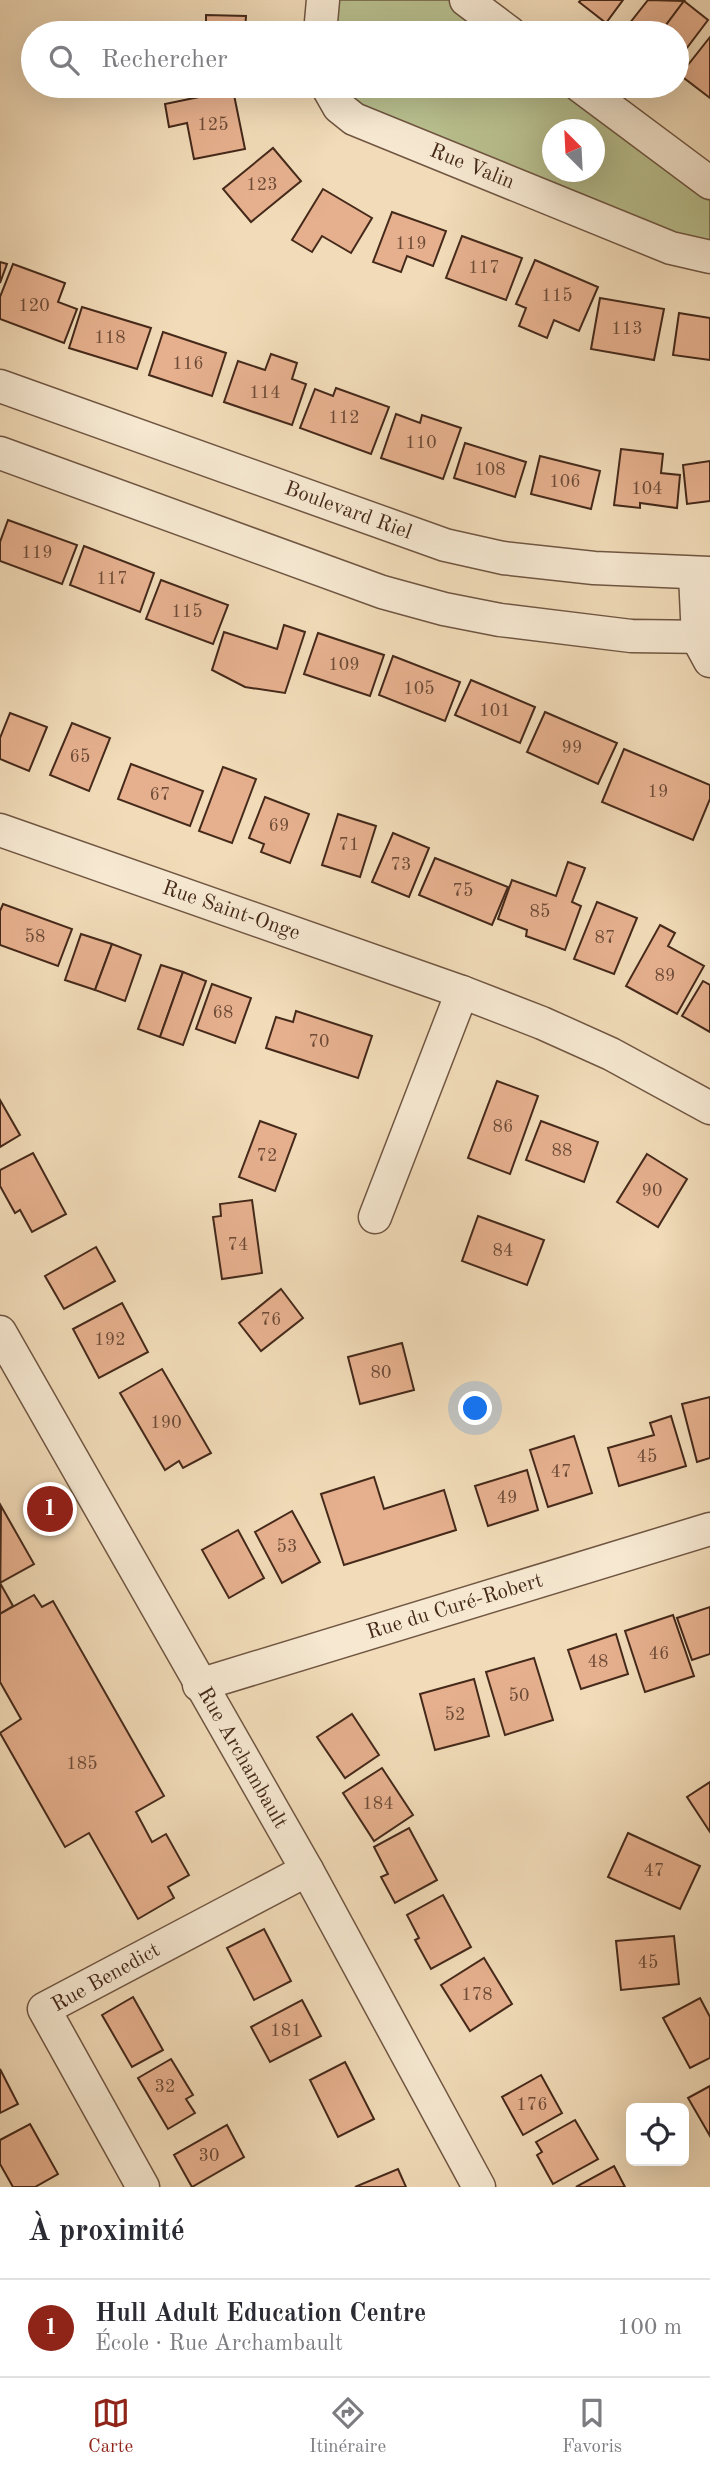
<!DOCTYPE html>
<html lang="fr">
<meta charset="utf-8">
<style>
:root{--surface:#fff;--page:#f2f2f3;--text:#2b2b33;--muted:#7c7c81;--line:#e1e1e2;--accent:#8f2418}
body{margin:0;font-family:"Old Standard TT",serif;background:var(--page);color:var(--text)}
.controls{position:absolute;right:21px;bottom:21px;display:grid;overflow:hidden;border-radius:10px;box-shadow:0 7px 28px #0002}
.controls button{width:63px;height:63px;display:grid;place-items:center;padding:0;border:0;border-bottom:2px solid var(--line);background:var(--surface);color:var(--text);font:35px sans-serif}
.compass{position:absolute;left:542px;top:119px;width:63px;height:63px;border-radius:50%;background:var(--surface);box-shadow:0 7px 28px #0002;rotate:336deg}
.you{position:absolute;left:476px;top:1409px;width:24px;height:24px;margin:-18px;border:5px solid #fff;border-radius:50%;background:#1a73e8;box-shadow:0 0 0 10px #1a73e833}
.badge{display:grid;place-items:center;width:46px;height:46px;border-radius:50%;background:var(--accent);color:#fff;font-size:23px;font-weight:700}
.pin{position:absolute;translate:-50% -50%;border:4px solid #fff;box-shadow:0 2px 7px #0006}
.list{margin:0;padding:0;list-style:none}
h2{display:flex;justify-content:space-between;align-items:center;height:91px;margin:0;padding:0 28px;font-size:30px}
h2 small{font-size:23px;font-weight:400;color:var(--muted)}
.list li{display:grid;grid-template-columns:46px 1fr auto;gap:21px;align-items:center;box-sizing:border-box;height:98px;padding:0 28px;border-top:2px solid var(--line)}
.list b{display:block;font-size:26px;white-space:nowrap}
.list p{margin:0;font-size:23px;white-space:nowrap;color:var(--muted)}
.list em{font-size:23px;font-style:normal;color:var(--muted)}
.icon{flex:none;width:38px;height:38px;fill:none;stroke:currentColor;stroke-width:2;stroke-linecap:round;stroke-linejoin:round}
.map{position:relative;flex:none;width:710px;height:2187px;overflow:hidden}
.search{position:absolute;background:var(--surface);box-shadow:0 7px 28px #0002;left:21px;right:21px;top:21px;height:77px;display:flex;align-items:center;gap:18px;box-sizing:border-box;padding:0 24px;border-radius:38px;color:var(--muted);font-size:26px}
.sheet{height:189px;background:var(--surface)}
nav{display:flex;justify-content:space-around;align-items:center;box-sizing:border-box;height:98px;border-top:2px solid var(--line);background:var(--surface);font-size:19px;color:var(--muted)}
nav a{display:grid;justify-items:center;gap:4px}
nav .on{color:var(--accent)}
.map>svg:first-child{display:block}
.green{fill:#b9c08f;stroke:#7f7454;stroke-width:2;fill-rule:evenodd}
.building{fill:#e6b08e;stroke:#45291a;stroke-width:2}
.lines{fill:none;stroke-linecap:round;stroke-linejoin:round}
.minor-casing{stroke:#705642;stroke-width:35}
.minor{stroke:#f6e8d1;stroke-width:32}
.labels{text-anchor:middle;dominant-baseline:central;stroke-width:5;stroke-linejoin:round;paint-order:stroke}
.number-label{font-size:18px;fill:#6d4b37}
.street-label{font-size:21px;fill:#45291a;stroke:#f6e8d1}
</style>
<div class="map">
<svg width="710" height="2187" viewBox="0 0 710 2187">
<rect width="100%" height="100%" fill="#f1dbb8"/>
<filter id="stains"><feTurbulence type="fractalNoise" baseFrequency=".00286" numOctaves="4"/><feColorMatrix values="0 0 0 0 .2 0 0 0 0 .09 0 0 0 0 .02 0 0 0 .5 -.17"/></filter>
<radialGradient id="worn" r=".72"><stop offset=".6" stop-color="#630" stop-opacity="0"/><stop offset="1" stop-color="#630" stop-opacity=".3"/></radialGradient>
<g class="green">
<polygon points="323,0 466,0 510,33 320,33"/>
<path d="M327,86h253l130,97v74l-356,-138zM552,130h42v42h-42z"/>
</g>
<g class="building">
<polygon points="581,0 623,0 606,23 579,2"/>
<polygon points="648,0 684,1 660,33 622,33"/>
<polygon points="684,1 708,20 677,61 677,33 660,33"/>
<polygon points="206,15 246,16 245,33 206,33"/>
<polygon points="710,37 710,98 680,75"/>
<polygon points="233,90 245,149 194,159 187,123 169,127 165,104"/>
<polygon points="273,148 301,181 251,222 223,189"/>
<polygon points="323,189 372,218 351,253 322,236 312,252 292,240"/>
<polygon points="392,212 446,231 433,266 407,256 401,272 373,262"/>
<polygon points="462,236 522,258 506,300 446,278"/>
<polygon points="535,260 598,287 579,331 554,320 547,338 519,326 526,308 516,304"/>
<polygon points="0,262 7,264 0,283"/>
<polygon points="13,264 65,283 58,302 77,309 64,343 0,319 0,297"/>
<polygon points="600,298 664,309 654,360 591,349"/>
<polygon points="82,307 151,328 137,369 69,348"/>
<polygon points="679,313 710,318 710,360 673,355"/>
<polygon points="163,332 226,353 212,396 149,375"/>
<polygon points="271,354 297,363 292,379 306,384 292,425 224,402 238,361 265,370"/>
<polygon points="336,388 389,407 371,454 300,428 315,389 333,396"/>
<polygon points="396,414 420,423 422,415 461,428 443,479 381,458"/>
<polygon points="465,443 526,462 515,497 454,478"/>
<polygon points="621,449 663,454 661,473 680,475 677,508 640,503 640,508 614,505"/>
<polygon points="540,456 600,471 591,509 531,494"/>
<polygon points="710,461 710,501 687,504 683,465"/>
<polygon points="8,520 77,545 62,584 0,561 0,542"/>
<polygon points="84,546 154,573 140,612 70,585"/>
<polygon points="161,580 228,605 213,644 146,619"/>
<polygon points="284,625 305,632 285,693 245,687 212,670 224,632 277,649"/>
<polygon points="318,633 384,655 370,696 304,674"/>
<polygon points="393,656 460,682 445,721 379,695"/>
<polygon points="471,680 535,707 520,743 455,715"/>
<polygon points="545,712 617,743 598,784 527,752"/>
<polygon points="10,713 47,727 29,771 0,759 0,738"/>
<polygon points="72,723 110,738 89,791 50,775"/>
<polygon points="624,749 710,785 710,799 693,840 602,802"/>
<polygon points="131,764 203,791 190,826 118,799"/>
<polygon points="223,767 256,779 232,843 199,831"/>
<polygon points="265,797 309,814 290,863 261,852 264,844 249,838"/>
<polygon points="338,814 376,826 360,877 322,865"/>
<polygon points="393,833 429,848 409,897 372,882"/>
<polygon points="435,858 508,887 492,925 419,895"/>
<polygon points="568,862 585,868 572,902 581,906 565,950 526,936 527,930 498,919 512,880 556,896"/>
<polygon points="597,902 637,918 614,974 574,959"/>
<polygon points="3,904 72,929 58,966 0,945 0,911"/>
<polygon points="660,925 675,933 668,946 704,966 677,1014 626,986"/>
<polygon points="81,934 112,944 95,990 65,980"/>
<polygon points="112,944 141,955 125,1001 95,990"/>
<polygon points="161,965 183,972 160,1037 138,1029"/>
<polygon points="183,972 206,981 183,1045 160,1037"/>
<polygon points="703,981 710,985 710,1032 682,1016"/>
<polygon points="212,984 251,998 235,1043 196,1029"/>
<polygon points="296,1011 372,1036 358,1078 266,1048 276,1017 293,1022"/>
<polygon points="497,1081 538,1096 510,1174 468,1158"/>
<polygon points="0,1100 20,1135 0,1147"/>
<polygon points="260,1121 296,1134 275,1191 239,1177"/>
<polygon points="541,1121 598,1142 584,1182 526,1160"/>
<polygon points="33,1153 66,1214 32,1232 20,1210 15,1213 0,1186 0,1170"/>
<polygon points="647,1154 687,1179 658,1227 617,1202"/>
<polygon points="252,1200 262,1273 222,1279 213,1217 221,1216 220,1204"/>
<polygon points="478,1216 544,1240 527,1285 462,1261"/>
<polygon points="96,1247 115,1281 64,1309 45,1276"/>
<polygon points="281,1289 303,1318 261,1351 239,1323"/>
<polygon points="122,1303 148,1352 99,1378 73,1329"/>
<polygon points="402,1343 414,1390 360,1404 348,1357"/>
<polygon points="162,1369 211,1453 183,1468 179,1461 165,1470 120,1393"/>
<polygon points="710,1397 710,1458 697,1462 682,1404"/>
<polygon points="671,1416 686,1466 619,1486 608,1448 654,1435 650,1423"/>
<polygon points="574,1436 592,1493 548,1507 530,1450"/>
<polygon points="527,1470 538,1510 488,1526 475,1486"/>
<polygon points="374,1477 384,1509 444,1490 456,1530 344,1565 321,1494"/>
<polygon points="1,1506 34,1564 0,1583 13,1606 0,1614"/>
<polygon points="292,1511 320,1562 282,1583 255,1532"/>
<polygon points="238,1530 264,1578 229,1598 202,1550"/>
<polygon points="34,1595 42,1607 53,1601 164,1796 136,1812 152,1842 166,1834 189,1875 168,1887 174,1898 138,1919 89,1833 65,1847 0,1733 21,1719 0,1682 0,1614"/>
<polygon points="710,1607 710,1654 692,1660 677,1618"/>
<polygon points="673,1615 694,1676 645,1692 625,1631"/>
<polygon points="616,1634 628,1674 581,1689 568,1650"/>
<polygon points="534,1658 553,1720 505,1735 486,1672"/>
<polygon points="474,1679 489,1736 435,1750 420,1694"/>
<polygon points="352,1714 379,1755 345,1778 317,1737"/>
<polygon points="382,1768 413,1815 374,1841 343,1793"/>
<polygon points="710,1782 710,1832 687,1797"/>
<polygon points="409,1828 437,1880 395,1903 381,1877 388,1874 374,1847"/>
<polygon points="628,1833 700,1866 680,1909 608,1877"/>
<polygon points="443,1895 471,1947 431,1969 415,1940 419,1938 407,1915"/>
<polygon points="264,1929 291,1981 254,2000 227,1948"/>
<polygon points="674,1936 679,1984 621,1990 616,1941"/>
<polygon points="484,1958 512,2004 470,2031 441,1985"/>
<polygon points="133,1997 163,2050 132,2067 102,2015"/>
<polygon points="700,1998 710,2017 710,2058 690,2068 663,2018"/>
<polygon points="302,2000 321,2036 270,2062 251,2027"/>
<polygon points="171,2059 193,2095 186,2099 195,2113 168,2129 138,2078"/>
<polygon points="345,2062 374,2119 338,2137 310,2080"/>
<polygon points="0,2069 18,2104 0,2113"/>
<polygon points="541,2075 562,2113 523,2135 502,2097"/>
<polygon points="710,2086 710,2136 688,2098"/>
<polygon points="575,2120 598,2159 553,2184 537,2155 542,2152 536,2142"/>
<polygon points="30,2124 58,2174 35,2187 13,2187 0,2164 0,2140"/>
<polygon points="227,2125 244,2157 192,2187 174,2155"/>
<polygon points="614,2166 625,2187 576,2187"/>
<polygon points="398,2169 406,2187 355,2187"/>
</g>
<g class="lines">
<g class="minor-casing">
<g id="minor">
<polyline points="466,0 510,33"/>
<polyline points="320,33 323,0"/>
<polyline points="327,86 339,107 354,119 671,248 710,257"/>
<polyline points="580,86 710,183"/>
<polyline points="0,386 445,545 503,558 594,568 710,573"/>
<polyline points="0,453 382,592 444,609 500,620 631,636 710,637"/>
<polyline points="695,574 698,639 710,661"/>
<polyline points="0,830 462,992 542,1023 611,1054 710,1108"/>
<polyline points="375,1217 462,992"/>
<polyline points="0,1332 307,1870 479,2187"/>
<polyline points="199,1685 710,1529"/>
<polyline points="143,2187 44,2009 307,1870"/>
</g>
</g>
<use href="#minor" class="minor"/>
</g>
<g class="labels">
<g class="number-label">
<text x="213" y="125">125</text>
<text x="262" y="185">123</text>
<text x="411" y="244">119</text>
<text x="484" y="268">117</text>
<text x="557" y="296">115</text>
<text x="34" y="306">120</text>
<text x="627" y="329">113</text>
<text x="110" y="338">118</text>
<text x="188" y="364">116</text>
<text x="265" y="393">114</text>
<text x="344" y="418">112</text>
<text x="421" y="443">110</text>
<text x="490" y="470">108</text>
<text x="565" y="482">106</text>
<text x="647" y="489">104</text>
<text x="37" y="553">119</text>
<text x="112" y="579">117</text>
<text x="187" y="612">115</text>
<text x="344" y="665">109</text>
<text x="419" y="689">105</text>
<text x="495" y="711">101</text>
<text x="572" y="748">99</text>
<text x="80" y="757">65</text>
<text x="658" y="792">19</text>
<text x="160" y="795">67</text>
<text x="279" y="826">69</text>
<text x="349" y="845">71</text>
<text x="401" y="865">73</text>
<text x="463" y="891">75</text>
<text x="540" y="912">85</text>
<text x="35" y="937">58</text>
<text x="605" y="938">87</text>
<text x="665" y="976">89</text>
<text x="223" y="1013">68</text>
<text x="319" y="1042">70</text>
<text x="503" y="1127">86</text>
<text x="562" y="1151">88</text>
<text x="267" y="1156">72</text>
<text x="652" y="1191">90</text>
<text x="238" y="1245">74</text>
<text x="503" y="1251">84</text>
<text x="271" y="1320">76</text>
<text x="110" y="1340">192</text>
<text x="381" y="1373">80</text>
<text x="166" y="1423">190</text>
<text x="647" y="1457">45</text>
<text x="561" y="1472">47</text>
<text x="507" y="1498">49</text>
<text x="287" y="1547">53</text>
<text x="659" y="1654">46</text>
<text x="598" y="1662">48</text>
<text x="519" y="1696">50</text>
<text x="455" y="1715">52</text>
<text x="82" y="1764">185</text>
<text x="378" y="1804">184</text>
<text x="654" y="1871">47</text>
<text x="648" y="1963">45</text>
<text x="477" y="1995">178</text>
<text x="286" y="2031">181</text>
<text x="165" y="2087">32</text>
<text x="532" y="2105">176</text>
<text x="209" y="2156">30</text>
</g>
<g class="street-label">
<text transform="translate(472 167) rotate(22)">Rue Valin</text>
<text transform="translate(348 511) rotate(20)">Boulevard Riel</text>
<text transform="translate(231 911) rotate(19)">Rue Saint-Onge</text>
<text transform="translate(455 1607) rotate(-17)">Rue du Curé-Robert</text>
<text transform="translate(242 1758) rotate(60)">Rue Archambault</text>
<text transform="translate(106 1978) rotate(-29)">Rue Benedict</text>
</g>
</g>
<rect width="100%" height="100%" filter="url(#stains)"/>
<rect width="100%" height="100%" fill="url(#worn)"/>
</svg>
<div class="controls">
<button><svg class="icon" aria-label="locate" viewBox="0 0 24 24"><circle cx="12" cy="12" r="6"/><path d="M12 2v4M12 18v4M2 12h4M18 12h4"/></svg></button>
</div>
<svg class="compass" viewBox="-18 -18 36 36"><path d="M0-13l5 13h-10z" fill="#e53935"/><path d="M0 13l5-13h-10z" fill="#7c7c81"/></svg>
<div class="you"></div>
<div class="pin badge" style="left:50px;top:1509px">1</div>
<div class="search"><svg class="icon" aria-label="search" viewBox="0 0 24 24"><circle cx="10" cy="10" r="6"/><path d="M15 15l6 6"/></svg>Rechercher</div>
</div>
<section class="sheet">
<h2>À proximité<small></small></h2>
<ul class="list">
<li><span class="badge">1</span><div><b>Hull Adult Education Centre</b><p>École · Rue Archambault</p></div><em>100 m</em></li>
</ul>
</section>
<nav>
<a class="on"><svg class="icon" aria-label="map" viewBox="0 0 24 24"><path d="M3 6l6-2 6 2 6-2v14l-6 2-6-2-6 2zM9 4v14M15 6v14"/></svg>Carte</a>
<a><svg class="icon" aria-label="directions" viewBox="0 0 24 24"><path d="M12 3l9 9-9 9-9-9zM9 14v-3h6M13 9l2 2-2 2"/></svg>Itinéraire</a>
<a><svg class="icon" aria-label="saved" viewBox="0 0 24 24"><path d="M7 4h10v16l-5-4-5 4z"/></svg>Favoris</a>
</nav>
